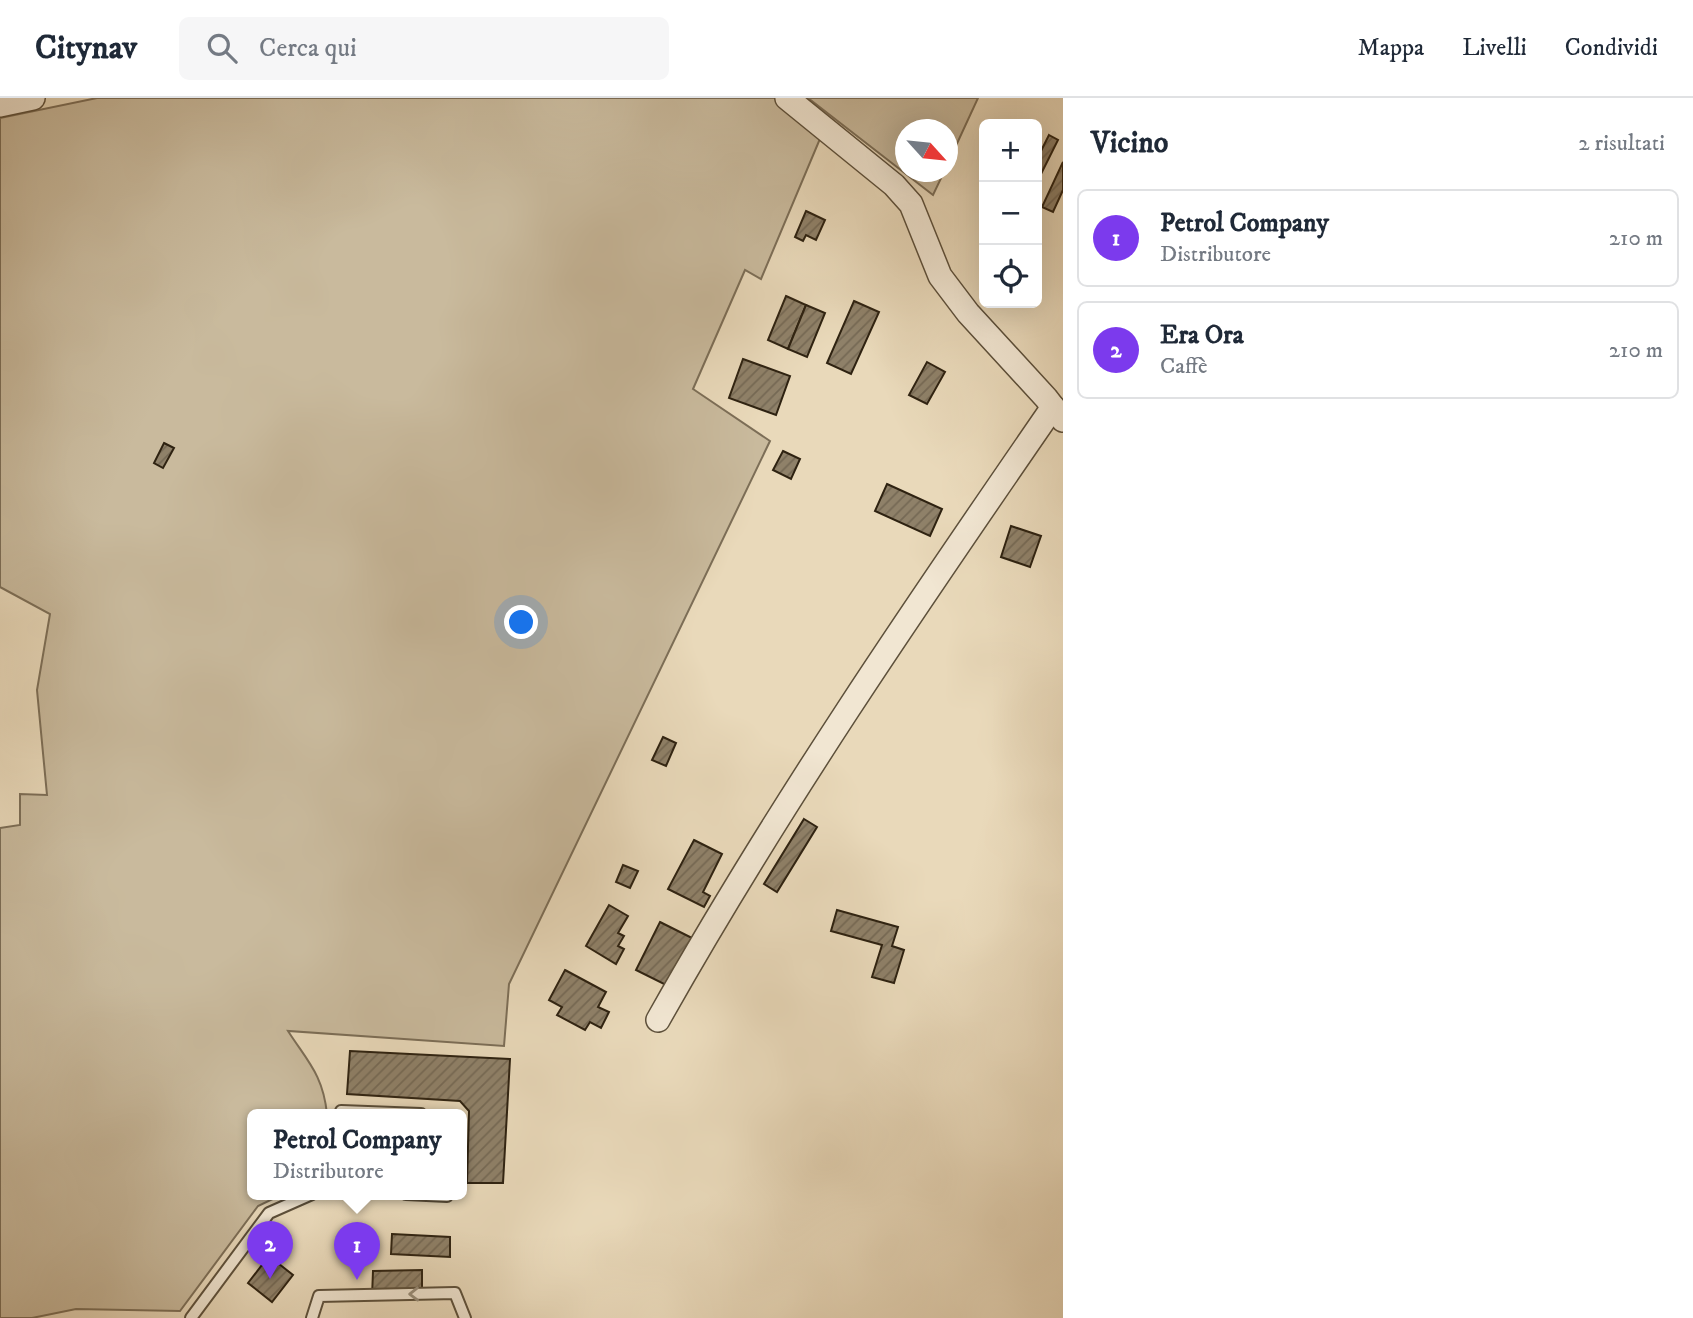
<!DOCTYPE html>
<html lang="it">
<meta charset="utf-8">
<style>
:root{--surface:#fff;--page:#f6f6f7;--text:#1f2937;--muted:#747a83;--line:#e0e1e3;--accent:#7c3aed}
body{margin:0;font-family:"IM FELL DW Pica",serif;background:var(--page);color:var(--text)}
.controls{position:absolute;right:21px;top:21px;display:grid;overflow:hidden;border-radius:10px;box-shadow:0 7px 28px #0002}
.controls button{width:63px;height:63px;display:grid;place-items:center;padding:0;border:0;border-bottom:2px solid var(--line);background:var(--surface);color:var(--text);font:35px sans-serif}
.compass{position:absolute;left:895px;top:21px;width:63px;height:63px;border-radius:50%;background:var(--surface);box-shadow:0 7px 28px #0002;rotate:117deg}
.you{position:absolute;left:522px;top:525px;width:24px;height:24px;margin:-18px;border:5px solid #fff;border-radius:50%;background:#1a73e8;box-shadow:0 0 0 10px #1a73e833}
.badge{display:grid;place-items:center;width:46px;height:46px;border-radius:50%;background:var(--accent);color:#fff;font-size:23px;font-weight:700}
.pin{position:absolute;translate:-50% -58px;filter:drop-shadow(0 2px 4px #0008)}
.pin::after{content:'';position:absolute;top:37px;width:24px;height:21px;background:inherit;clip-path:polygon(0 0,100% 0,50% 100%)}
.popup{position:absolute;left:247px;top:1011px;width:220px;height:91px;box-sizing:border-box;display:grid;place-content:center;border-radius:10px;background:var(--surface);filter:drop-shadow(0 2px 5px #0005);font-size:23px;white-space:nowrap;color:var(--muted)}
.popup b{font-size:26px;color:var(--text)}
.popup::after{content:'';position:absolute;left:50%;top:100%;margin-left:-14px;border:14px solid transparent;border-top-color:var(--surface)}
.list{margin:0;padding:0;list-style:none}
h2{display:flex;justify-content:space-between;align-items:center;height:91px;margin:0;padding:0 28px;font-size:30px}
h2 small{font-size:23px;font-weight:400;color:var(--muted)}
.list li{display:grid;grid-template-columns:46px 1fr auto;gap:21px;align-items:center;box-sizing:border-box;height:98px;margin:0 14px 14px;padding:0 14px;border:2px solid var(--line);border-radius:10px}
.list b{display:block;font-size:26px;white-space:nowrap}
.list p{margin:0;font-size:23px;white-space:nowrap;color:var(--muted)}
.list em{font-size:23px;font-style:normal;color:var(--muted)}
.icon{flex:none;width:38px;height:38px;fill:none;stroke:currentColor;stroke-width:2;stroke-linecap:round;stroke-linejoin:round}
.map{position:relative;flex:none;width:1063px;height:1220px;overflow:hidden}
header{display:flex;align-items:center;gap:42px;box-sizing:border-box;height:98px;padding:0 35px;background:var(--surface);border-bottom:2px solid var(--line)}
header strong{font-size:33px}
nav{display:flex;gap:38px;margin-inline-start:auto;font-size:24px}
.search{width:490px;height:63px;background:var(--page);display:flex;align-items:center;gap:18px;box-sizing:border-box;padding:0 24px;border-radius:10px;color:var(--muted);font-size:26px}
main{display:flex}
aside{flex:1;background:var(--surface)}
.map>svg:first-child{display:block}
.grass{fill:#c9ba9d;stroke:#7c6e57;stroke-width:2}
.building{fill:url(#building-hatch);stroke:#2e2211;stroke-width:2}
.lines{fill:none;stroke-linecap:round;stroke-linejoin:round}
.service-casing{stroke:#5d503b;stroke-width:14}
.minor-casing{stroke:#5d503b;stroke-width:26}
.service{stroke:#f1e6d2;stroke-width:10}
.minor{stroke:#f1e6d2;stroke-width:23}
.oneway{stroke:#998e7b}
</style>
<header>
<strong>Citynav</strong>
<div class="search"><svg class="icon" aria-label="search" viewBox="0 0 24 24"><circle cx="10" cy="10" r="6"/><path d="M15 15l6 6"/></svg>Cerca qui</div>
<nav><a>Mappa</a><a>Livelli</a><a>Condividi</a></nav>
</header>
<main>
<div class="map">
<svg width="1063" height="1220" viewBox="0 0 1063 1220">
<defs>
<pattern id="building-hatch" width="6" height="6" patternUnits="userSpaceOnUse" patternTransform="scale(1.75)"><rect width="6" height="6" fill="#8f8169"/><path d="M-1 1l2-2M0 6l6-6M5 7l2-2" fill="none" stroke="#756955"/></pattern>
</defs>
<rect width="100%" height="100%" fill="#e9d9ba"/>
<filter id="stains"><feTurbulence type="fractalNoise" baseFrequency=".00286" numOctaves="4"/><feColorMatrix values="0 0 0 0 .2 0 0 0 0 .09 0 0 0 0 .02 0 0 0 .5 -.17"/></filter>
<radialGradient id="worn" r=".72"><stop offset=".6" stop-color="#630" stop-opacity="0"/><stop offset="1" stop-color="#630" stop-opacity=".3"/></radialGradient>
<g class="grass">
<path d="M97,0h681l44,36 -61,145 -16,-9 -52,119 77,52 -261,543 -5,62 -216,-15c20,31 35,44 39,83h-75v80h31l-25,12 -78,105 -104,-2 -44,9h-32v-490l20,-3v-31l27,1 -10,-105 13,-76 -50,-27v-469z"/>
<polygon points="808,0 978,0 948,65 948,32 906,32 906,74 944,74 933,97"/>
</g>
<g class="building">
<polygon points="1049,37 1058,42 1037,84 1037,61"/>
<polygon points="1063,64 1063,92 1053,114 1042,109"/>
<polygon points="806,113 825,122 816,142 806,137 803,143 795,139"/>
<polygon points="786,198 806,207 788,251 768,242"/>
<polygon points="854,203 879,214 851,276 827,265"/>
<polygon points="806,207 825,215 807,259 788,251"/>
<polygon points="743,261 790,278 776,317 729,300"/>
<polygon points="927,264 945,274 927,306 909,297"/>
<polygon points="164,345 174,350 163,370 154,365"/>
<polygon points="783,353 800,361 791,381 773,372"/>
<polygon points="887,386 942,411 930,438 875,413"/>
<polygon points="1011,428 1041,438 1030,469 1001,459"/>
<polygon points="663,639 676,645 666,668 652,662"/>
<polygon points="804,721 817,729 777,794 764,786"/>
<polygon points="694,742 722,756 703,794 710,798 704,809 668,791"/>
<polygon points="623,767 638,773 630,790 616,784"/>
<polygon points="609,807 628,818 618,835 624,838 618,848 624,851 616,866 586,848"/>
<polygon points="837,812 898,829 892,848 904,852 894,885 872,879 882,847 831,833"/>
<polygon points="660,824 694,841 670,889 636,872"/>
<polygon points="565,872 606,894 598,909 609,914 601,930 590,924 585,932 557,917 562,909 549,902"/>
<polygon points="350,953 510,961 503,1085 467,1085 469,1013 460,1003 347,996"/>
<polygon points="392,1136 450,1139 450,1159 391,1156"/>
<polygon points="269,1158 293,1177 272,1204 248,1185"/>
<polygon points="422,1172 422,1199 372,1199 373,1173"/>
</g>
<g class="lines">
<g class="service-casing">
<g id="service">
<polyline points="341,1016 341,1013 421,1016"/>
<polyline points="406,1096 447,1098 447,1096"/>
<polyline points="191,1220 269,1115 312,1096"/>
<polyline points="312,1220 319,1198 455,1195 465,1220"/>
</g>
</g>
<g class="minor-casing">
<g id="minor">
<polyline points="787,0 894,87 911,106 940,178 968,215 1046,300 1063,322"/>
<polyline points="0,7 33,0"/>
<path d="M658,922c119,-212 257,-413 395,-613"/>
</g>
</g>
<use href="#service" class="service"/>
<use href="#minor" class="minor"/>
</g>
<defs><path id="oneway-chevron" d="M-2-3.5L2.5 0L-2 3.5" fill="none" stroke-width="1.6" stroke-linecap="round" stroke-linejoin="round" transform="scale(1.75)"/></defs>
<use class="oneway" href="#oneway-chevron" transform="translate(414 1196) rotate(179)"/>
<rect width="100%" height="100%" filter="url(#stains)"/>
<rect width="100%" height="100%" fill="url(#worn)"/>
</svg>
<div class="controls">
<button>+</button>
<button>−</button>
<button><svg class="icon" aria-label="locate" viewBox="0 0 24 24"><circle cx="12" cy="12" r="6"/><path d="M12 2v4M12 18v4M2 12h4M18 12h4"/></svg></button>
</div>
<svg class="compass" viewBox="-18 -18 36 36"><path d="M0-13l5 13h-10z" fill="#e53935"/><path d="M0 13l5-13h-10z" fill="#747a83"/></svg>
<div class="you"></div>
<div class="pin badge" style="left:357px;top:1182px">1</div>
<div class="popup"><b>Petrol Company</b>Distributore</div>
<div class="pin badge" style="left:270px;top:1181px">2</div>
</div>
<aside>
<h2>Vicino<small>2 risultati</small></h2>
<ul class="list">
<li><span class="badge">1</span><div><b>Petrol Company</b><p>Distributore</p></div><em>210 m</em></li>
<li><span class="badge">2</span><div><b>Era Ora</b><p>Caffè</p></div><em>210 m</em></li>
</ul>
</aside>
</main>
